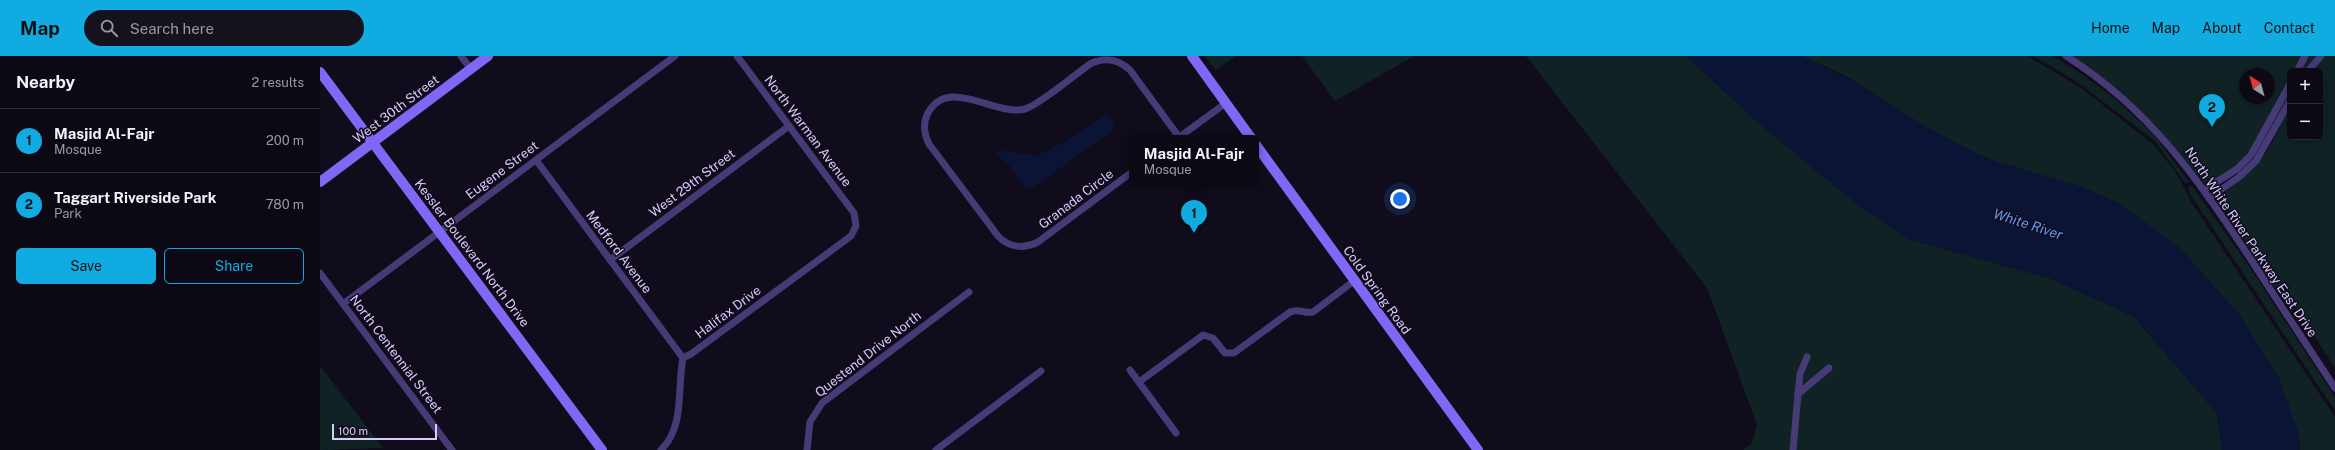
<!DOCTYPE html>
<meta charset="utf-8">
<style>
:root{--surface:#0d0914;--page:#16121d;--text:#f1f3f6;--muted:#9a9aa0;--line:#2d2a34;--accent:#10ace1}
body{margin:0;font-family:"Public Sans",sans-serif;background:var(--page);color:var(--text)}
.controls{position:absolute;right:12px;top:12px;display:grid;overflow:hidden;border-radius:6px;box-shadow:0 2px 10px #0003}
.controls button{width:36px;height:36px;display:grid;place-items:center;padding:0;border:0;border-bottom:1px solid var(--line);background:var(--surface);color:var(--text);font:20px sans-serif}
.compass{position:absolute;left:1919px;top:12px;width:36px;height:36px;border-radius:50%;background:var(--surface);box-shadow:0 2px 10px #0003;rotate:324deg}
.scale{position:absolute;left:12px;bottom:10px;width:105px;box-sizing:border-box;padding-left:4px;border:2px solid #d7cafb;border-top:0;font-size:11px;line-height:14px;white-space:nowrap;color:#d7cafb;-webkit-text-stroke:3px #110c1b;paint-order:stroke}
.you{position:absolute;left:1080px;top:143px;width:14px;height:14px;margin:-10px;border:3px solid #fff;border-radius:50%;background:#1a73e8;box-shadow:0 0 0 6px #1a73e833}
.badge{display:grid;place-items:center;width:26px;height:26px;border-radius:50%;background:var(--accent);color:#111;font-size:13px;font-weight:700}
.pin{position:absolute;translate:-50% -33px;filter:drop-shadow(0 1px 2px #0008)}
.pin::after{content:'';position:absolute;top:21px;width:14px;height:12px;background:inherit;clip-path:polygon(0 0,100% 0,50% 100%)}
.popup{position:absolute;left:809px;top:79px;width:130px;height:52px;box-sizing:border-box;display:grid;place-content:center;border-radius:6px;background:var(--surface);filter:drop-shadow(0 1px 3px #0005);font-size:13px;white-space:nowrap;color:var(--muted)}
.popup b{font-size:15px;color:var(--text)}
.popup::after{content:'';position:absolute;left:50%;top:100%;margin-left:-8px;border:8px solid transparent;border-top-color:var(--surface)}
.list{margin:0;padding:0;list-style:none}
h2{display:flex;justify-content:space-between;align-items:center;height:52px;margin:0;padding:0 16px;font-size:17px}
h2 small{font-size:13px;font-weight:400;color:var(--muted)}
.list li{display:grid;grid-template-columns:26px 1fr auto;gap:12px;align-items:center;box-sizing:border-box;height:64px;padding:0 16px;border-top:1px solid var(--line)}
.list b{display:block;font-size:15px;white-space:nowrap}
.list p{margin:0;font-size:13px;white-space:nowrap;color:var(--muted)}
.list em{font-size:13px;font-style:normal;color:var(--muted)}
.actions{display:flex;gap:8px;padding:12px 16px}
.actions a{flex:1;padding:9px 0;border:1px solid var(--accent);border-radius:6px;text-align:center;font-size:14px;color:var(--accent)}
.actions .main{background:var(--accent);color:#111}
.icon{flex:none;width:22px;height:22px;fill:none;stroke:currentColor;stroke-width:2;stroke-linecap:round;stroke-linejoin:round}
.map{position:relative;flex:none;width:2015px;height:394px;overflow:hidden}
header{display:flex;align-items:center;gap:24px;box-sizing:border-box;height:56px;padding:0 20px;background:var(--accent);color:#111}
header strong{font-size:19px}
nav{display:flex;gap:22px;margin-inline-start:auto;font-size:14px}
.search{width:280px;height:36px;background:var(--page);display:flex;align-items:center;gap:10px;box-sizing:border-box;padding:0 14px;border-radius:22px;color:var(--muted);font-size:15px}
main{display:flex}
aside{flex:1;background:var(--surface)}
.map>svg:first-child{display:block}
.green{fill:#102224;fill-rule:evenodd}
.water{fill:#0b1435}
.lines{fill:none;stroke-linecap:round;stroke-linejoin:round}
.street{stroke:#463a77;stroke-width:7}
.secondary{stroke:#8167f5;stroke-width:10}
.labels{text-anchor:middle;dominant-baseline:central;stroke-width:3;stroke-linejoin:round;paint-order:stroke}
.street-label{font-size:13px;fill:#d7cafb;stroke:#110c1b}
.water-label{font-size:14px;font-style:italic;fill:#5f98f4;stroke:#110c1b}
</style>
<header>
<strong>Map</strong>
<div class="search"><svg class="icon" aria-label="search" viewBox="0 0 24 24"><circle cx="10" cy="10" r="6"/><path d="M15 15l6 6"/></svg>Search here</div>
<nav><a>Home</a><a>Map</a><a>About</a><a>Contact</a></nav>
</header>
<main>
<aside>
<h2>Nearby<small>2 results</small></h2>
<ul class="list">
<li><span class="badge">1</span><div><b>Masjid Al-Fajr</b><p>Mosque</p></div><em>200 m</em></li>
<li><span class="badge">2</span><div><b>Taggart Riverside Park</b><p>Park</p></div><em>780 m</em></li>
</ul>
<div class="actions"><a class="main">Save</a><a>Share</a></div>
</aside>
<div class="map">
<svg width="2015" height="394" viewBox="0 0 2015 394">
<rect width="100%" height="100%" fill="#110c1b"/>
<g class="green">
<polygon points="885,0 916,0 896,14"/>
<polygon points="982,0 1094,0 1015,45"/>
<polygon points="1206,0 1366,0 1441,69 1499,117 1541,151 1588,183 1729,222 1813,260 1897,357 1902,394 1423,394 1432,387 1437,369 1387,232"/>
<path d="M1482,0h225l54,32 73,57 21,26 15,29 145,217v33h-35l-1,-16 -292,-269c-55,-16 -102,-53 -150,-82 -17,-11 -36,-18 -55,-27z"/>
<polygon points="1713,0 1733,0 1762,18 1793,41 1834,79 1870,127 1865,127 1835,85 1756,25"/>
<path d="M1745,0h270v312l-47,-73 -6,3 -26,-36 -17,-32 -17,-25c0,-21 26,-31 38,-45 12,-13 23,-39 30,-55v32h30v-66h-30v33l-36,52 -45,32 -92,-94zM1925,18h24v24h-24z"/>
<polygon points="1871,129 1927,207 2015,341 2015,355 1870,138 1868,132"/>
<polygon points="0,310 63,392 0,394"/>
</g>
<g class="water">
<polygon points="1366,0 1482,0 1535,26 1606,71 1668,103 1760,130 1799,147 1860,192 1920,259 1959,322 1979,378 1980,394 1902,394 1897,357 1813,260 1729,222 1588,183 1541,151 1499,117 1441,69"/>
<polygon points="786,58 795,67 790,77 713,131 708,133 704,131 689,109 677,99 678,94 717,100 744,86"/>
</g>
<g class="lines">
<g class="street">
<polyline points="141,0 151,13"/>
<path d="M1746,0c84,53 130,121 184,202 28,44 57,87 85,130"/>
<polyline points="1977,15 1985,0"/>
<polyline points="1988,15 2001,0"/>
<polyline points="858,82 906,47"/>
<polyline points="216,104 363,302"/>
<path d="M812,116l-94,70c-14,7 -29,6 -40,-6l-69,-92c-5,-10 -6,-20 -2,-29 20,-41 68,2 98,-6 13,-3 52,-36 65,-45 14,-7 28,-5 40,6l49,67"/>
<polyline points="1884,134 1917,113 1931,99 1970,28"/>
<polyline points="1889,142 1919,121 1936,105 1970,45"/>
<polyline points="290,204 469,70"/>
<polyline points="0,217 132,394"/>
<polyline points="23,248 355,0"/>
<polyline points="810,314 856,377"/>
<path d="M819,326l64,-47 10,3 12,15h9l56,-41c8,-4 15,2 23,0l41,-31"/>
<polyline points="1478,338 1480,318 1487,301"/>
<path d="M341,394c24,-23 16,-62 22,-92l8,-4 160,-118 5,-10 -2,-13 -117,-157"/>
<polyline points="487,394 490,366 502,347 649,236"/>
<polyline points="616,394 721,315"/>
<polyline points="1473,394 1478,338 1509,312"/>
</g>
<g class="secondary">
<polyline points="872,0 931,82"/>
<polyline points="0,16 282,394"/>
<polyline points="936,89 1158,394"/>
<polyline points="0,126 168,0"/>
</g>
</g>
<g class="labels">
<g class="street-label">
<text transform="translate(76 53) rotate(-37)">West 30th Street</text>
<text transform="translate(488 75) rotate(53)">North Warman Avenue</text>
<text transform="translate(182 114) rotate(-37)">Eugene Street</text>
<text transform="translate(372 127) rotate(-37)">West 29th Street</text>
<text transform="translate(756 143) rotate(-37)">Granada Circle</text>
<text transform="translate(1931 186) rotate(56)">North White River Parkway East Drive</text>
<text transform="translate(299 196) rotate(53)">Medford Avenue</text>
<text transform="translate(152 197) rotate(53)">Kessler Boulevard North Drive</text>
<text transform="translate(1057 234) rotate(54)">Cold Spring Road</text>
<text transform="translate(408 256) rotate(-37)">Halifax Drive</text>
<text transform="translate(76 298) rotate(53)">North Centennial Street</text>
<text transform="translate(548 298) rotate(-38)">Questend Drive North</text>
</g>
<g class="water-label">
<text transform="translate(1708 168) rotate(18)">White River</text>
</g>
</g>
</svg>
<div class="controls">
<button>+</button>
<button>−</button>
</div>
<svg class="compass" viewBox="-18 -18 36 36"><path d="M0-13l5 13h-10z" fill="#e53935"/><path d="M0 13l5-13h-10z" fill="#9a9aa0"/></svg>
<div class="scale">100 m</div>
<div class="you"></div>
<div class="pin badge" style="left:874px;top:177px">1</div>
<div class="popup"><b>Masjid Al-Fajr</b>Mosque</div>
<div class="pin badge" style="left:1892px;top:71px">2</div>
</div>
</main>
